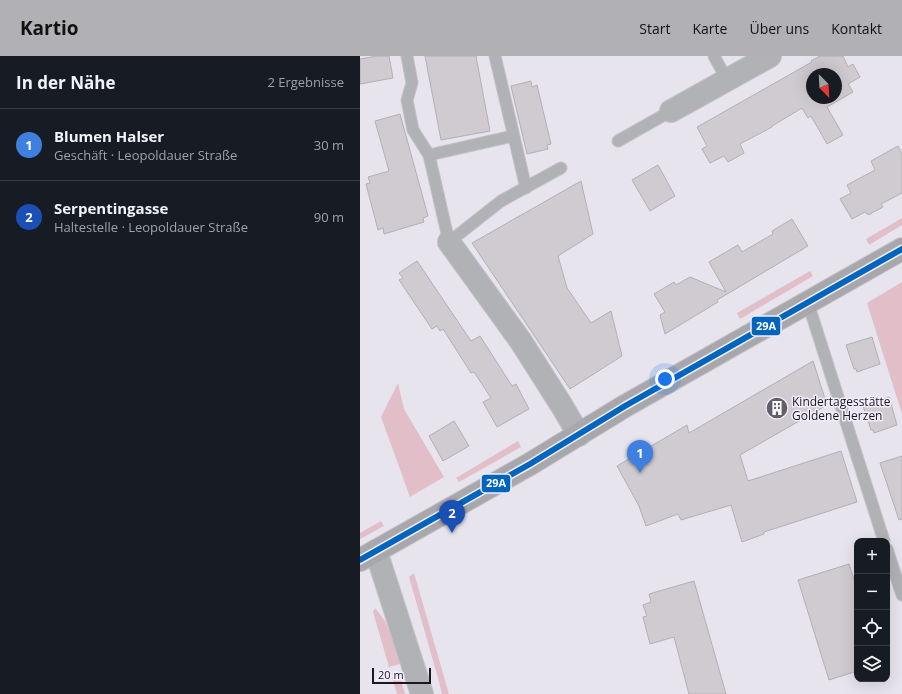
<!DOCTYPE html>
<html lang="de">
<meta charset="utf-8">
<style>
:root{--surface:#171b24;--page:#242831;--text:#f1f3f6;--muted:#9ea1a6;--line:#363941;--accent:#b1b0b5}
body{margin:0;font-family:"Open Sans",sans-serif;background:var(--page);color:var(--text)}
.controls{position:absolute;right:12px;bottom:12px;display:grid;overflow:hidden;border-radius:8px;box-shadow:0 4px 16px #0002}
.controls button{width:36px;height:36px;display:grid;place-items:center;padding:0;border:0;border-bottom:1px solid var(--line);background:var(--surface);color:var(--text);font:20px sans-serif}
.compass{position:absolute;left:446px;top:12px;width:36px;height:36px;border-radius:50%;background:var(--surface);box-shadow:0 4px 16px #0002;rotate:156deg}
.scale{position:absolute;left:12px;bottom:10px;width:59px;box-sizing:border-box;padding-left:4px;border:2px solid #1a181e;border-top:0;font-size:11px;line-height:14px;white-space:nowrap;color:#1a181e;-webkit-text-stroke:3px #f3edfe;paint-order:stroke}
.you{position:absolute;left:305px;top:323px;width:14px;height:14px;margin:-10px;border:3px solid #fff;border-radius:50%;background:#1a73e8;box-shadow:0 0 0 6px #1a73e833}
.badge{display:grid;place-items:center;width:26px;height:26px;border-radius:50%;background:var(--accent);color:#fff;font-size:13px;font-weight:700}
.pin{position:absolute;translate:-50% -33px;filter:drop-shadow(0 1px 2px #0008)}
.pin::after{content:'';position:absolute;top:21px;width:14px;height:12px;background:inherit;clip-path:polygon(0 0,100% 0,50% 100%)}
.list{margin:0;padding:0;list-style:none}
h2{display:flex;justify-content:space-between;align-items:center;height:52px;margin:0;padding:0 16px;font-size:17px}
h2 small{font-size:13px;font-weight:400;color:var(--muted)}
.list li{display:grid;grid-template-columns:26px 1fr auto;gap:12px;align-items:center;box-sizing:border-box;height:72px;padding:0 16px;border-top:1px solid var(--line)}
.list b{display:block;font-size:15px;white-space:nowrap}
.list p{margin:0;font-size:13px;white-space:nowrap;color:var(--muted)}
.list em{font-size:13px;font-style:normal;color:var(--muted)}
.icon{flex:none;width:22px;height:22px;fill:none;stroke:currentColor;stroke-width:2;stroke-linecap:round;stroke-linejoin:round}
.map{position:relative;flex:none;width:542px;height:638px;overflow:hidden}
header{display:flex;align-items:center;gap:24px;box-sizing:border-box;height:56px;padding:0 20px;background:var(--accent);color:#111}
header strong{font-size:19px}
nav{display:flex;gap:22px;margin-inline-start:auto;font-size:14px}
main{display:flex}
aside{flex:1;background:var(--surface)}
.map>svg:first-child{display:block}
.green{fill:#e2bfc8}
.building{fill:#cfcbd1;stroke:#b3afb5;fill-rule:evenodd}
.lines{fill:none;stroke-linecap:round;stroke-linejoin:round}
.service-casing{stroke:#c3c0c7;stroke-width:13}
.minor-casing{stroke:#c3c0c7;stroke-width:24}
.tertiary-casing{stroke:#c3c0c7;stroke-width:24}
.secondary-casing{stroke:#c3c0c7;stroke-width:24}
.service{stroke:#b1b2b6;stroke-width:11}
.minor{stroke:#b1b2b6;stroke-width:22}
.tertiary{stroke:#b1b2b6;stroke-width:22}
.secondary{stroke:#a8a8ac;stroke-width:22}
.bus-1-casing{stroke:#f3edfe;stroke-width:9}
.bus-1{stroke:#0065bd;stroke-width:6}
.labels{text-anchor:middle;dominant-baseline:central;stroke-width:3;stroke-linejoin:round;paint-order:stroke}
.poi-label{font-size:12px;fill:#1a181e;stroke:#f3edfe;text-anchor:start}
.line-badge{stroke:#f3edfe;stroke-width:1.5}
.badge-label{font-size:11px;text-anchor:middle;font-weight:bold;fill:#fff}
</style>
<header>
<strong>Kartio</strong>
<nav><a>Start</a><a>Karte</a><a>Über uns</a><a>Kontakt</a></nav>
</header>
<main>
<aside>
<h2>In der Nähe<small>2 Ergebnisse</small></h2>
<ul class="list">
<li><span class="badge" style="background:#3f7fe0">1</span><div><b>Blumen Halser</b><p>Geschäft · Leopoldauer Straße</p></div><em>30 m</em></li>
<li><span class="badge" style="background:#1a4fb4">2</span><div><b>Serpentingasse</b><p>Haltestelle · Leopoldauer Straße</p></div><em>90 m</em></li>
</ul>
</aside>
<div class="map">
<svg width="542" height="638" viewBox="0 0 542 638">
<rect width="100%" height="100%" fill="#e7e4ed"/>
<g class="green">
<polygon points="542,162 542,169 509,189 506,183"/>
<polygon points="450,215 453,220 380,263 377,257"/>
<polygon points="542,226 542,358 507,247"/>
<polygon points="38,327 44,353 84,421 50,441 21,361"/>
<polygon points="158,385 161,391 99,426 96,422"/>
<polygon points="21,465 24,470 0,483 0,477"/>
<polygon points="54,517 89,638 82,638 78,622 49,521"/>
<polygon points="15,552 25,565 32,581 41,604 41,607 40,608 29,611 13,556"/>
<polygon points="40,620 45,638 37,638 32,622"/>
</g>
<g class="building">
<polygon points="17,0 29,0 33,22 0,28 0,3"/>
<polygon points="65,0 116,0 130,75 81,84"/>
<path d="M460,0h23l5,11 5,-3 7,13 -12,7 5,8 -26,15 16,28 -16,9 -16,-28 -3,2 -6,-10 -30,18v1l-32,17 4,9 -16,9 -4,-6 -14,7 -8,-14 5,-3 -10,-19 115,-65 -1,-1zM452,18h24v24h-24z"/>
<polygon points="171,25 172,31 177,29 191,88 187,89 188,93 167,98 151,30"/>
<polygon points="40,58 68,160 63,162 64,166 24,178 23,172 18,174 6,128 10,127 8,121 29,115 15,65"/>
<polygon points="538,90 542,98 542,137 521,148 523,151 508,159 505,156 492,163 480,143 491,137 487,129 515,114 511,105"/>
<polygon points="298,109 315,140 290,155 272,124"/>
<polygon points="221,125 233,178 198,200 207,232 231,267 251,255 262,300 210,333 112,187"/>
<polygon points="432,163 448,190 357,244 358,246 305,278 300,259 305,256 294,238 314,226 316,229 330,221 366,236 349,206 378,189 382,196 413,178 412,175"/>
<polygon points="57,205 111,285 120,280 152,330 156,328 169,353 137,371 123,346 131,342 114,316 111,317 83,273 80,275 77,270 72,273 39,224 43,222 39,217"/>
<polygon points="512,281 520,308 497,316 496,313 494,313 486,289"/>
<polygon points="453,305 467,349 380,399 388,425 481,395 497,446 404,476 404,478 382,486 371,449 321,464 318,458 286,470 279,450 257,410 327,369 329,377"/>
<polygon points="529,341 537,369 514,377 513,374 511,374 503,350"/>
<polygon points="94,365 109,390 83,405 69,380"/>
<polygon points="542,400 542,463 539,464 520,407"/>
<polygon points="489,508 497,533 497,615 469,624 438,524"/>
<polygon points="334,525 366,638 329,638 314,581 290,588 283,561 287,560 283,549 291,546 289,538"/>
</g>
<g class="lines">
<g class="service-casing">
<g id="service">
<polyline points="47,0 52,27 47,44 53,74 69,99 89,186 141,145 201,112"/>
<polyline points="135,0 166,132"/>
<polyline points="354,0 367,24"/>
<polyline points="258,85 311,55"/>
<polyline points="69,99 153,80"/>
<polyline points="448,247 524,485"/>
<polyline points="527,493 542,539"/>
</g>
</g>
<g class="minor-casing">
<g id="minor">
<polyline points="311,55 410,0"/>
<polyline points="89,186 160,284 202,350 219,379"/>
</g>
</g>
<g class="tertiary-casing">
<polyline id="tertiary" points="16,495 62,638"/>
</g>
<g class="secondary-casing">
<polyline id="secondary" points="0,504 170,408 265,350 542,193"/>
</g>
<use href="#service" class="service"/>
<use href="#minor" class="minor"/>
<use href="#tertiary" class="tertiary"/>
<use href="#secondary" class="secondary"/>
<g class="bus-1-casing">
<polyline id="bus-1" points="0,504 170,408 265,350 542,193"/>
</g>
<use href="#bus-1" class="bus-1"/>
</g>
<defs>
<g id="building-disc" transform="scale(1.15)"><circle r="9.5" fill="#625f66" stroke="#f3edfe"/><path d="M-4-6H4V6H1V3H-1V6H-4ZM-2.5-4.3h1.7v1.8h-1.7ZM.8-4.3h1.7v1.8H.8ZM-2.5-1h1.7V.8h-1.7ZM.8-1h1.7V.8H.8Z" fill="#fff"/></g>
</defs>
<g fill-rule="evenodd">
<use href="#building-disc" x="417" y="352"/>
</g>
<g class="labels">
<g class="poi-label">
<text x="432" y="345">Kindertagesstätte<tspan x="432" dy="14">Goldene Herzen</tspan></text>
</g>
</g>
<g class="line-badge">
<rect x="391" y="260" width="30" height="20" rx="4" fill="#0065bd"/>
<rect x="121" y="418" width="30" height="19" rx="4" fill="#0065bd"/>
</g>
<g class="badge-label">
<text x="406" y="274">29A</text>
<text x="136" y="431">29A</text>
</g>
</svg>
<div class="controls">
<button>+</button>
<button>−</button>
<button><svg class="icon" aria-label="locate" viewBox="0 0 24 24"><circle cx="12" cy="12" r="6"/><path d="M12 2v4M12 18v4M2 12h4M18 12h4"/></svg></button>
<button><svg class="icon" aria-label="layers" viewBox="0 0 24 24"><path d="M12 4l9 5-9 5-9-5zM3 14l9 5 9-5"/></svg></button>
</div>
<svg class="compass" viewBox="-18 -18 36 36"><path d="M0-13l5 13h-10z" fill="#e53935"/><path d="M0 13l5-13h-10z" fill="#9ea1a6"/></svg>
<div class="scale">20 m</div>
<div class="you"></div>
<div class="pin badge" style="left:280px;top:417px;background:#3f7fe0">1</div>
<div class="pin badge" style="left:92px;top:477px;background:#1a4fb4">2</div>
</div>
</main>
